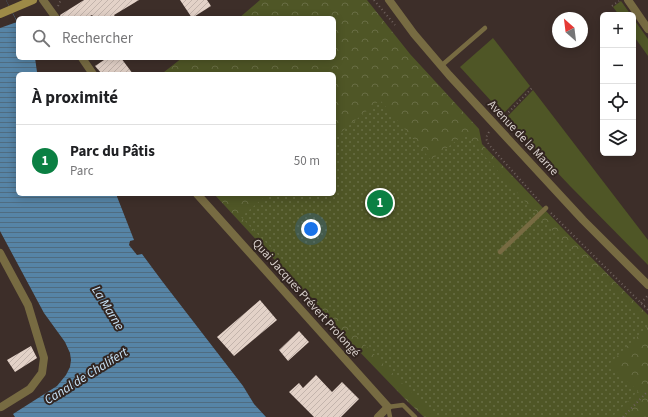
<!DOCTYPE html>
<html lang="fr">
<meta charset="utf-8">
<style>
:root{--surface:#fff;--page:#f2f2f2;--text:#202124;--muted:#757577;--line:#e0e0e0;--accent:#0b8043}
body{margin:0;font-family:"Source Sans 3",sans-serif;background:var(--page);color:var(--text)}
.controls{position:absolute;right:12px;top:12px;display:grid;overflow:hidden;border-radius:6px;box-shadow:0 2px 10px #0003}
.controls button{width:36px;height:36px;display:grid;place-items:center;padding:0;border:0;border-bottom:1px solid var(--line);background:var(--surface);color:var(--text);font:20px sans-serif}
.compass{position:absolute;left:552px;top:12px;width:36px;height:36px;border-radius:50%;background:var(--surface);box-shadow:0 2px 10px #0003;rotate:332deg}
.you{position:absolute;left:311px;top:229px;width:14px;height:14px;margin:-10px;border:3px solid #fff;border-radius:50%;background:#1a73e8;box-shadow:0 0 0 6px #1a73e833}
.badge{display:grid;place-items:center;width:26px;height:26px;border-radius:50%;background:var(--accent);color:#fff;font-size:13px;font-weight:700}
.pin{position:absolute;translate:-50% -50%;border:2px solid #fff;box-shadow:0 1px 4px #0006}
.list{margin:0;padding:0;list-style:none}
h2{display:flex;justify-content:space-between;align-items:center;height:52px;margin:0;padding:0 16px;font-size:17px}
h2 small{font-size:13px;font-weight:400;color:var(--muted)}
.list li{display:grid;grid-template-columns:26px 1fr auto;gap:12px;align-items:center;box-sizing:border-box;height:72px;padding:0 16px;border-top:1px solid var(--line)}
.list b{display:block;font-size:15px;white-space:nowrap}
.list p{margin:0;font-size:13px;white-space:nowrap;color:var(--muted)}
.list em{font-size:13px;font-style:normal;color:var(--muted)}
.icon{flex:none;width:22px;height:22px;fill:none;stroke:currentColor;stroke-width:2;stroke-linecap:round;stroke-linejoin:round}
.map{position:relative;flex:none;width:648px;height:417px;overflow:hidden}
.search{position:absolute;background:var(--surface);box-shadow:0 2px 10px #0003;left:16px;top:16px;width:320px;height:44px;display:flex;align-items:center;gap:10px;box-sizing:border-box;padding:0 14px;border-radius:6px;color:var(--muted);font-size:15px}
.panel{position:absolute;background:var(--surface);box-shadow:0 2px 10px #0003;left:16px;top:72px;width:320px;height:124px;border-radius:6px}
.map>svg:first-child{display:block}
.grass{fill:#4f5626}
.park{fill:url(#park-crowns)}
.garden{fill:url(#garden-dots)}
.water{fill:url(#water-rules)}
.pier{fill:#3d2e29}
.building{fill:url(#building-hatch)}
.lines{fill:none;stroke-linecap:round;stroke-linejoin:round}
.path{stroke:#6f625d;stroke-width:2;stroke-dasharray:1 3;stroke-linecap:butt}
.service{stroke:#776b42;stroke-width:4.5}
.minor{stroke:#776b42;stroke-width:8}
.tertiary{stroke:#776b42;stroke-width:8}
.secondary{stroke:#9d8a47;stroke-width:8}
.labels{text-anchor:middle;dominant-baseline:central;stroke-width:4;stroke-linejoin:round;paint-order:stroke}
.street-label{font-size:12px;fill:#d9d0cc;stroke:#322520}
.water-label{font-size:13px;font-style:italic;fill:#cae5fa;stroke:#322520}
</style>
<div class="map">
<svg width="648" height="417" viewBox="0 0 648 417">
<defs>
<pattern id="park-crowns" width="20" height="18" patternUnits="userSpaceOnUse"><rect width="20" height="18" fill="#4f5626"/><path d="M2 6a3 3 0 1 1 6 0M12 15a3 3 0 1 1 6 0" fill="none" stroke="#686d44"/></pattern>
<pattern id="garden-dots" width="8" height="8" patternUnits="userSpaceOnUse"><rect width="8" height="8" fill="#4f5626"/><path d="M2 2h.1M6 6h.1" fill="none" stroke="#686d44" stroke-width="1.8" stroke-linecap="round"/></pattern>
<pattern id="water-rules" width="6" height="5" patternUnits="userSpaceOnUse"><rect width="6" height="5" fill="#5684a6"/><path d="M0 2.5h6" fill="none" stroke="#4f6c81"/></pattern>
<pattern id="building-hatch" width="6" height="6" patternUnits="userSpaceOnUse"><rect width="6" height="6" fill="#e3d2c8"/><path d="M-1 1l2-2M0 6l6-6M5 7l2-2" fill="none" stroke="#c3b4ac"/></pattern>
</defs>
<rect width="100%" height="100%" fill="#3d2e29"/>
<g class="grass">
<polygon points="621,1 631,15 619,15 613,7"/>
<polygon points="633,18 648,39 648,56 633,35"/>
<polygon points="493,38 530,86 503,114 460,67"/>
<polygon points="533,90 648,240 648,265 570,186 506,118"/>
</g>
<polygon class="park" points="260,0 367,0 410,54 479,129 482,144 566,232 648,315 648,417 424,417 407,401 354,346 214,194 334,194 334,74 165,74 164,72 182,58 334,58 334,18 239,18"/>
<polygon class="garden" points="380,100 431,160 465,134 538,216 648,326 609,364 638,391 612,417 435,417 241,217 268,194 334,194 334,138"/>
<polygon class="water" points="0,0 6,0 18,23 18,58 35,58 37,72 38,74 18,74 18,194 116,194 134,240 130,241 129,245 137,255 142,254 162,281 243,386 254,404 266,417 15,417 13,414 57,386 66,375 70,367 71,360 70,353 65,342 44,313 0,231"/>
<polygon class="pier" points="0,0 6,0 17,22 0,28"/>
<g class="building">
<polygon points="84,0 139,0 114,15 116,18 94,18 92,15 86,18 61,18 60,15"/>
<polygon points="180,0 207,0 211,6 192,18"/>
<polygon points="107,58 121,58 133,74 102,74 95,66"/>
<polygon points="260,300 277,320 234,356 217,337"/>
<polygon points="299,331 309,342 288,361 279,350"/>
<polygon points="31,346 37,358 15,372 7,360"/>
<polygon points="316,375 332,392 342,382 359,399 341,417 314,417 289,392 299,383 303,388"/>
</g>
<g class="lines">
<g class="path">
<polyline points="374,0 395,25"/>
<polyline points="58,6 61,0"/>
<polyline points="612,6 619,1"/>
<polyline points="503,118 532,88"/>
<path d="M489,132c-4,6 -3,8 1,14l51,57"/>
<polyline points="551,213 648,310"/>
<polyline points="641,303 648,295"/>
<polyline points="644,306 648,305"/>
<polyline points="623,417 648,391"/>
</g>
<g class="service">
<polyline points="441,66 485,28"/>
<polyline points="500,252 546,208"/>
<polyline points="390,417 388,407 403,405 415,417"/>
</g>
<g class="minor">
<polyline points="43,0 56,18"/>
<polyline points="628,0 648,29"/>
<polyline points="82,58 93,74"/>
<polyline points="197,194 388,407 378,417"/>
<polyline points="0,253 28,305 44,358 42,373 30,389 1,407"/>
</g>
<polyline class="tertiary" points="389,0 414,34 449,75 583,220 648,285"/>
<polyline class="secondary" points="0,14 33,0"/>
</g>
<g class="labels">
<g class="street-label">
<text transform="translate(523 138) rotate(47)">Avenue de la Marne</text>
<text transform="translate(306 298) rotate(48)">Quai Jacques Prévert Prolongé</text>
</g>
<g class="water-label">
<text transform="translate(108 308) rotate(58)">La Marne</text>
<text transform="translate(86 376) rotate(-32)">Canal de Chalifert</text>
</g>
</g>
</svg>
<div class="controls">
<button>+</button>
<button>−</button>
<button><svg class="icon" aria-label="locate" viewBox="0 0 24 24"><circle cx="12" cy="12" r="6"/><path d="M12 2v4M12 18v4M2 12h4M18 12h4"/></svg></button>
<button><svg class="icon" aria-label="layers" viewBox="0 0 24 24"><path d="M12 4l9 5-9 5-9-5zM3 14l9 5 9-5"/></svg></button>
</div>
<svg class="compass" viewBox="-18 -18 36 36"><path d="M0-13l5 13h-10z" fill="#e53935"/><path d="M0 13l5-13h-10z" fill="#757577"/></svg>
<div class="you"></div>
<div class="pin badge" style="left:380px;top:203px">1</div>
<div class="search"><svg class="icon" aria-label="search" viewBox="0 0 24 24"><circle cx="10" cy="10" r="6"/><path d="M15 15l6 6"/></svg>Rechercher</div>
<section class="panel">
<h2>À proximité<small></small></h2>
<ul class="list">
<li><span class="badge">1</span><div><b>Parc du Pâtis</b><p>Parc</p></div><em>50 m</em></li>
</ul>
</section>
</div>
